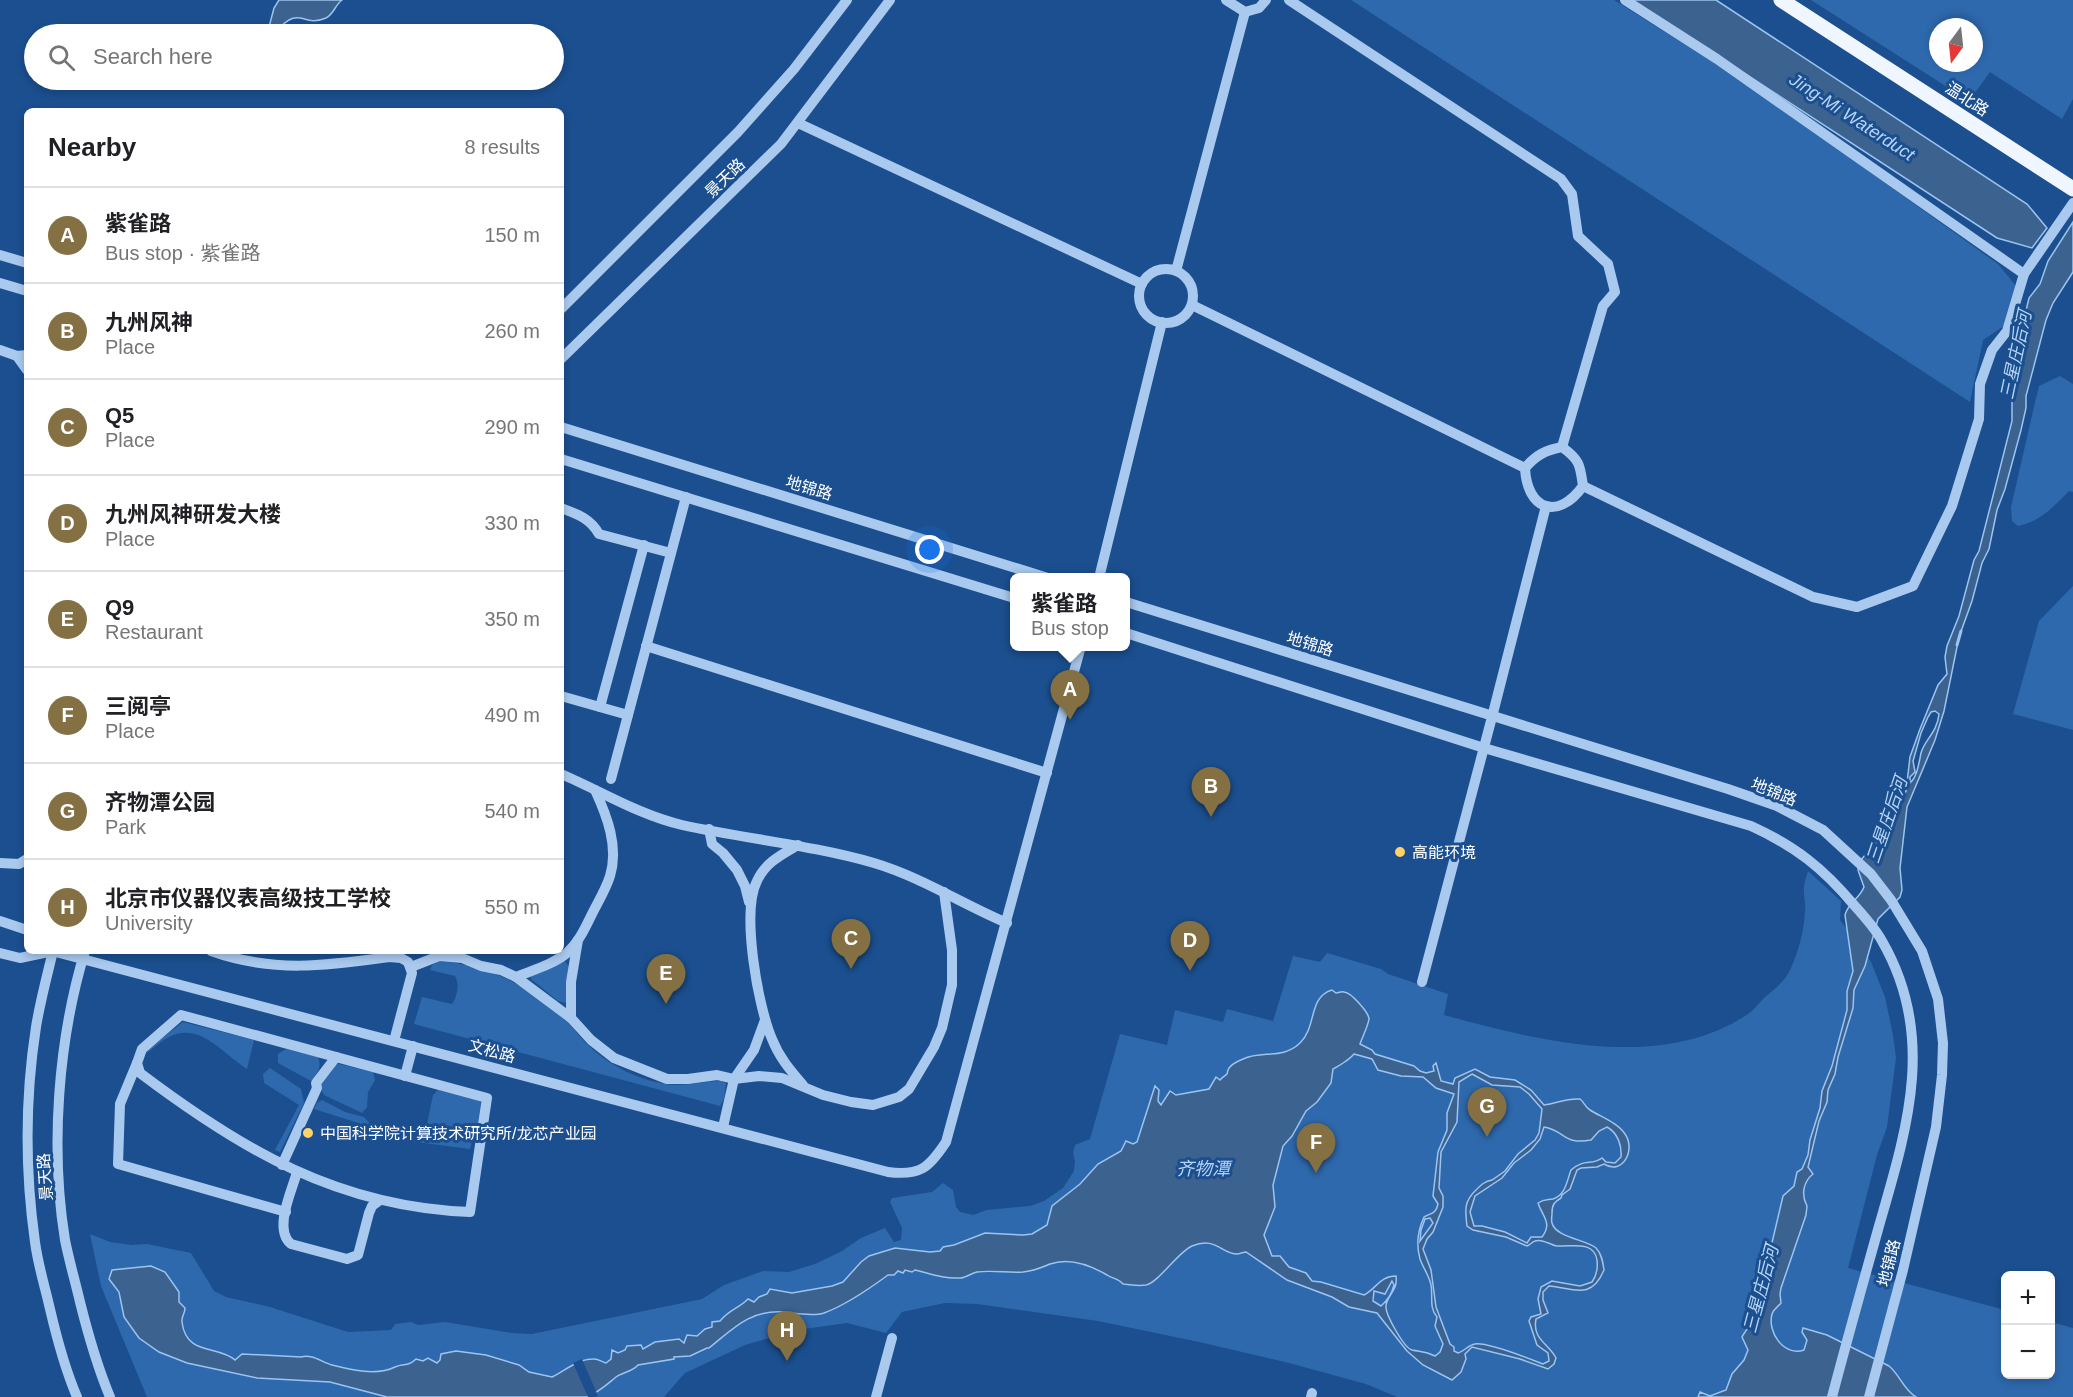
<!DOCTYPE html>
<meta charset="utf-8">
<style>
:root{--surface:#fff;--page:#f6f6f6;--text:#202124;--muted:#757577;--line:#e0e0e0;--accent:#847042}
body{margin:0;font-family:Helvetica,"Noto Sans SC",sans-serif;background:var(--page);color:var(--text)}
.controls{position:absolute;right:18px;bottom:18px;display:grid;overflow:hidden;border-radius:9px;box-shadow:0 3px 9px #0003}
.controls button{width:54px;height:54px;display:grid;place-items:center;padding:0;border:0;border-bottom:2px solid var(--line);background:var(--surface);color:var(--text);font:30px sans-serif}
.compass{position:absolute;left:1929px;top:18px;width:54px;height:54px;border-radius:50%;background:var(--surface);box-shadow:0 3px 9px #0003;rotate:195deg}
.you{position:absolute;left:930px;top:550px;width:21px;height:21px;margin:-15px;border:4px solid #fff;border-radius:50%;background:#1a73e8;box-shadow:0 0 0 9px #1a73e833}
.badge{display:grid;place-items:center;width:39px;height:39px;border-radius:50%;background:var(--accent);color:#fff;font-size:20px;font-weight:700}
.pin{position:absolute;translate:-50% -50px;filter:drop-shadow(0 2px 3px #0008)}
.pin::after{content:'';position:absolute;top:32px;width:21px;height:18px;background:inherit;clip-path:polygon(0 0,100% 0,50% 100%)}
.popup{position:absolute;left:1010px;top:573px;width:120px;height:78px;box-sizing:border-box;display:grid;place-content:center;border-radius:9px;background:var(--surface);filter:drop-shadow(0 2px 4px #0005);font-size:20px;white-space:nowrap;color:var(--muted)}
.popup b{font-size:22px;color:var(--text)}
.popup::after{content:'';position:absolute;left:50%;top:100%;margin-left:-12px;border:12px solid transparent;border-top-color:var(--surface)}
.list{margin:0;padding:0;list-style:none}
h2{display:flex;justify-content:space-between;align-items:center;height:78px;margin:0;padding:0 24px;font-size:26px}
h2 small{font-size:20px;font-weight:400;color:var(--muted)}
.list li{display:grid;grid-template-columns:39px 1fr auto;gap:18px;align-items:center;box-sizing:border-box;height:96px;padding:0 24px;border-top:2px solid var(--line)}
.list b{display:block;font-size:22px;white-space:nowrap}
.list p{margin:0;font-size:20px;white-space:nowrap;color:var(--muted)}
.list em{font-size:20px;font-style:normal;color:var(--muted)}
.icon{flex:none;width:33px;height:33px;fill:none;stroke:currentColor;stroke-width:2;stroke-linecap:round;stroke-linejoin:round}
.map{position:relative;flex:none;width:2073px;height:1397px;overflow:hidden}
.search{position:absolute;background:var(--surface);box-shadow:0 3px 9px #0003;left:24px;top:24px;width:540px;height:66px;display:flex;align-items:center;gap:15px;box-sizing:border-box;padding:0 21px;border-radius:33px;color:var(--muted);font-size:22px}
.panel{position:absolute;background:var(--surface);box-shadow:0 3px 9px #0003;left:24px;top:108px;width:540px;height:846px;border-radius:9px}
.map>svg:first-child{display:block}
.green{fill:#2e69ad;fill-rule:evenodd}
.water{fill:#3c6290;stroke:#9cc4f0;stroke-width:1.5;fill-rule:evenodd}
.pier{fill:#1b4f8f}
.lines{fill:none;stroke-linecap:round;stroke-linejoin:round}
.stream{stroke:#9cc4f0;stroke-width:3}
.minor{stroke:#a9c9ee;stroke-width:10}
.major{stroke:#f0f6ff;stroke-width:15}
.poi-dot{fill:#ffd166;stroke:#1b4f8f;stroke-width:2}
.labels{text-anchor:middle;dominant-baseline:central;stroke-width:6;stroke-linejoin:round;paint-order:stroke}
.street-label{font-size:16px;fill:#fff;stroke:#1b4f8f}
.poi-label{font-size:16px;fill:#fff;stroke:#1b4f8f;text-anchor:start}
.water-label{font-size:18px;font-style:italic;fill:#b5d3f5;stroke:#1b4f8f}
</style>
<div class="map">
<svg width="2073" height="1397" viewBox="0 0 2073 1397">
<rect width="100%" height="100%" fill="#1b4f8f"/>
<g class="green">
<polygon points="1351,0 1614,0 1749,85 1998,264 2016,286 2004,326 1983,340 1970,402"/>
<path d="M1811,0h262v99l-11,20 -72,-47 -21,29zM1938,27h36v36h-36z"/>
<path d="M2060,376l13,8v108l-4,-1c-15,15 -29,31 -51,35l-6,-5 -1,-14 25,-109 3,-12z"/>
<polygon points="2073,586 2073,730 2013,714 2039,621"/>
<path d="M1808,871l33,30 -1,19 31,42 14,35 8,38 3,23 -9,69 -10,28 -29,113 157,42 1,64h44l1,-52 22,6v69h-676l-31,-13 -77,-21 -90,-21 -101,-21 -121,-17 -32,-1 -43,9 -16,21 -39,-10 -50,7 -52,15 -60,28 -21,24h-517l-46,-111 -11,-52 20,8 22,3 15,-1 44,9 23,38 12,6 44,10 78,25 43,-2 4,-6 16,-2 7,3 27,-3 67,11 20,1 170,-35 22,-14 39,-14 26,1 26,-8 27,-13 19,-13 24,-10 9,14 7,-2 1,-12 -12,-26 2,-4 40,-6 11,-9 10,7 3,17 4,5 13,3 14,-5 43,-4 14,-5 19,-13 11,-17 1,-9 -2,-10 2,-7 15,-6 30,-105 47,11 8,-35 48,12 4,-13 46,12 20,-65 27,6 7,-9 54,16 7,5 60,20 -4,21c92,25 217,58 304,-1 6,-4 11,-11 16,-16 10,-9 21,-16 27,-30 8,-18 13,-37 14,-57 1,-6 -1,-12 -1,-18 -1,-7 2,-15 4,-22z"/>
<path d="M438,961c48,3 91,25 127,57 8,9 15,20 24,28 20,19 49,34 77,38 18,3 37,-3 55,-3l5,2 -2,16 -4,7 -306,-82 8,-27 30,7c5,-7 8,-20 3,-28l-25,-6 2,-5z"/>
<polygon points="559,961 565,961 569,967 566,1003 558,1001 531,979 531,976"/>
<path d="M183,1022l71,18 -7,29c-23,-14 -47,-48 -78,-32 -8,4 -16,11 -23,17l3,-6z"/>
<path d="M286,1049l32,8c4,11 0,15 -7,24l-33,-18v-9z"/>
<polygon points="335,1063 373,1072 375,1080 368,1092 367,1107 362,1113 324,1095 320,1087 327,1069"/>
<polygon points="270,1068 301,1089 304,1103 280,1152 275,1150 299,1105 264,1083 263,1074"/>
<polygon points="438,1090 481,1101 480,1124 476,1129 427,1124 433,1095"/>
<polygon points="322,1100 345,1112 364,1117 374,1128 314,1109 317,1103"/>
<polygon points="426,1132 466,1139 472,1142 470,1149 409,1141 410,1137"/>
</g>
<g class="water">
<path d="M279,0h63c-7,5 -8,14 -16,18 -26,11 -23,-16 -52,15l-5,-6 5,-19z"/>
<polygon points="1632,0 1716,0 2027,204 2047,228 2032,248 1997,238"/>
<path d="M2073,222v50l-20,31 -7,17 -20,76v12l-5,22 -16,59 -8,21 -8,39 -7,14 -10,38 -13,36 -15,74 -9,29 -28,67 -7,61 2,22 -2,7 -22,22 -13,47 -11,24 -1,18 -15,49 -3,17 -7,16 -1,12 -8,19 -11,46 5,7c-10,8 -12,21 -6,32l-1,9 -25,73 -1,6 1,9c-3,4 -7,5 -9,11 -5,18 12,43 32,36l3,-10 -5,-8 1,-4 24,7 62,31c11,9 14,23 27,31h-218l2,-5 10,4 16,-6 6,-16 12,-14 4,-10 -6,-13c8,-16 19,-16 22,-38l-9,-6 11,-27 6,-4 -1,-15 12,-51 11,-10 3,-14 5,-3 6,-14 2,-15 10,-32 2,-17 10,-25 15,-56v-19l6,-20 -8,-56c3,-12 15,-17 19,-28l-6,-17 2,-9 32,-38 4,-14 10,-18 4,-34 10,-28 18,-44 9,-11 -2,-17 2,-11 12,-30 15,-56 5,-9 33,-130v-27l6,-28 -2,-14 13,-54 11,-14 8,-23zM1935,711l4,3c-2,19 -14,25 -18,39 -2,10 -4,24 -11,30v-6l5,-5 -2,-11 8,-28 7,-16 3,-5z"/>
<path d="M1332,990l4,3c3,0 5,-2 8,-1 7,0 25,21 25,27 -1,7 -7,19 -9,25l12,6 3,4 39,12 6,5 6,2 8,-2 -1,-5 3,-3 5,18 12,3 2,-6 20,-9 15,8 25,3 16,10 13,15c14,-2 22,-7 36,-6 4,3 5,8 10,11 11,7 28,13 35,24 11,15 -2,42 -21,30l-7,3 -16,1 -4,2 -7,19 -8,6 -1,3c-7,4 -9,7 -9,15 0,4 -1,7 0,10 3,14 35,17 44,25 6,6 7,15 8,22 -13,31 -31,18 -55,16l-6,6v8l5,13 -12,6c-4,20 12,24 20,39l-2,6 -6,5 -28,-10 -48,-12 -7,7 1,5 -5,13 -9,8 -29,-15 -16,-14 -30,-38 -28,-6 -17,-10 -45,-17 -41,-28c-3,0 -6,2 -9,2 -16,0 -21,-18 -45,-8 -14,6 -34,37 -46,39 -7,1 -16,0 -23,-1 -5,-6 -10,-5 -16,-9 -17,-10 -37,-18 -57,-11 -9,4 -17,7 -27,8 -15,1 -31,-2 -46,0 -6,1 -11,6 -17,6 -16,1 -29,-4 -45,-8l-3,2 -7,-2 -2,3 -5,-2 -4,4h-6c-19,14 -42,30 -64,38 -12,4 -29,0 -41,-1 -34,-2 -50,17 -74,36h-2l-17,8 -16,1v2l-36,6c-6,7 -15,7 -22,12 -10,8 -17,15 -29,20h-200l-57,-15 -73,-4 -70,-15 -28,-11 -20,-14 -15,-21 -5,-25 -10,-13 3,-9 39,-4 14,6 14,20v10l6,6c0,6 -4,9 -3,14 4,34 36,23 53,38l7,-6 59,3c12,-3 20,5 31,8 20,5 45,11 63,2 9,-4 13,0 21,-8l7,2 5,-3 9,5 3,-3 1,-6 15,-3 30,4 33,10 10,7 23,5c13,-6 25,-18 41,-18 4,-1 9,3 13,4l5,-4 1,-9 6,3 7,-3 2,-4 14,-1 2,4 12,-7 24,-3 5,4 3,-8 10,1 8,-7 7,-2v-5l8,-1c10,-12 18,-12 28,-22l6,3 5,-5 8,-3 3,-5 22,4 40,-7 11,-4 18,-20 8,-6 26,-8 35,4 10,-1 3,-4 11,-2 31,-12 38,2 9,-1 15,-9 5,-19 28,-22 18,-20 23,-13 5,-10 7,3 4,-2 18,-56 4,4 -1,11 3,4 9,-14 6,4 33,-6 7,-12 4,3c2,-3 5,-4 7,-6 1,-1 0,-3 1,-4 2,-5 10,-9 15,-11 19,-9 39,1 57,-16 17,-16 8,-46 32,-53zM1354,1054l18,5 6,11 23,6 22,1 13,11 18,6 -7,19v17l-9,22 -5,44 5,8c-2,10 -7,9 -14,13 -6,13 -8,28 -4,42 3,9 9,16 11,26 2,12 -2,23 6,32l-2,9 8,18 -3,8 -5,4c-10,-5 -14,-4 -23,-6 -8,-2 -27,-36 -26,-44 1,-12 12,-14 10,-30 -16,0 -20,13 -32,19l-43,-13 -9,-1 -6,-8 -17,-6 -9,-11h-8l-8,-21 11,-28 -2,-22 10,-39 9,-10 14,-25 11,-9 14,-19 2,-14c6,-3 17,-10 21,-15zM1472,1074l20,11 28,2 9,7 13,15 -3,24 -4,7 -17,14 -13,17 -13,9c-7,1 -11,5 -16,10 -12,11 -11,20 -9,36l6,4 33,7 21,9c3,-1 5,-4 8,-5 7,-3 15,4 22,5 14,1 37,-6 40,14 1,8 0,15 -5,22l-12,4 -28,-5 -11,6 -3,12 3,15 -10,3 -2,4 8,24 11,8 1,8 -6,3c-13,-5 -55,-22 -68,-20 -7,1 -10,7 -17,9l-4,-2v-4l-4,-3 -14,-37 -5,-37 -8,-21 4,-10 6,-7 10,-25v-11l-4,-8 2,-36 16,-30 2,-40zM1544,1127c22,4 19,18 47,13l8,-9 8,-4c11,6 15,19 14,30l-6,6 -9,-1 -4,-4c-11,8 -17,0 -31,12 -4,10 -5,25 -18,29 -7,1 -9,0 -15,4 4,13 15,20 4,34h-11l-4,6 -22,-11 -23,-6h-8l-4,-14 5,-16 27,-18 12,-15 17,-13 9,-11zM1430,1218l3,5 -13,18 1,-11 4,-11zM1392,1281l2,4c-2,8 -7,16 -13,21l-8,-5 1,-10 11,3z"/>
</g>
<polygon class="pier" points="582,1359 598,1396 595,1397 588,1397 573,1363"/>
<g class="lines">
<polyline class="stream" points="1957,645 1961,631"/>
<g class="minor">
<polyline points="1226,0 1245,12 1259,8 1266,0"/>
<polyline points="1289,0 1561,179 1572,194 1578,236 1608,264 1615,292 1603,306 1562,447"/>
<polyline points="1625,0 1717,59 2024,274"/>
<polyline points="798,123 1142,284"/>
<polyline points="0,255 27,263"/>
<circle cx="1166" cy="296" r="27"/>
<polyline points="1176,271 1245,12"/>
<polyline points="0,283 27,291"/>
<polyline points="1192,305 1525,468"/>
<polyline points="561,309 738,132 794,69 847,0"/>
<polyline points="0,350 17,356 27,355"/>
<polyline points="17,356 27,370"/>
<polyline points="561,359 781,144 890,0"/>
<polyline points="561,427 1048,578"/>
<path d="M1562,447c18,13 18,18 21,39 -25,35 -56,24 -58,-18 11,-13 21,-18 37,-21z"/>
<polyline points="561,459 1014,598"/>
<polyline points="1583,486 1813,597 1857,607 1913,586 1952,506 1979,419 1980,384 1992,350 2007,331 2024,274 2073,203"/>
<path d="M561,508c16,6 29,10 38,26l72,19"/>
<polyline points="1099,578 1162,322"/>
<polyline points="1126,602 1728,789 1777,806 1823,830 1871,874 1891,900 1922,951 1938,999 1943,1043 1942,1075 1936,1127 1903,1270 1869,1397"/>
<path d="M1126,633l358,115 267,78c44,20 72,42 103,79 10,11 21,23 28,36 55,95 25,188 -3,285 -16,57 -32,114 -47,171"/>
<polyline points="646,646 1047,773"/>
<polyline points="561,696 628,715"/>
<polyline points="600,707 644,545"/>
<path d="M561,774c40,17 78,41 121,51 64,14 129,20 192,38 47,14 88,41 133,60"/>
<polyline points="611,779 686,497"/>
<polyline points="709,829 712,844 723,853 737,870 745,886 749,902"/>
<path d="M798,845c-17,10 -33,18 -41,36 -16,31 1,126 15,158 7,18 18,31 31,46"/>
<polyline points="0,863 19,864 27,859"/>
<polyline points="0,921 27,930"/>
<path d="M52,951l836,221c32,4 41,-4 58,-30l135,-496"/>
<path d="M53,951c-6,25 -13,51 -17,76 -11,71 -11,144 -1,215 3,23 10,45 15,67 7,30 15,60 27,88"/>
<path d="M85,951c-27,89 -35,197 -20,289 4,20 10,41 15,62 8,32 17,64 30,95"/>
<path d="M211,951c62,22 114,15 178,6l12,1 7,4 4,11 -18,68"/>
<polyline points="0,953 20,958 53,951"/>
<polyline points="411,967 439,956 462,958 481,966 501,970 516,977 571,1018 591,1040 614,1058 667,1079 688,1079 717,1075 734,1079 759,1076 782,1078 823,1095 851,1102 873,1105 899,1097 909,1089 934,1047 942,1028 952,985 952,950 944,892"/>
<path d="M516,977c17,-7 36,-12 51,-24 12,-11 18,-25 25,-39 6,-12 14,-25 18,-38 9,-29 -3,-60 -15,-86"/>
<polyline points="1422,982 1492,717 1546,506"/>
<path d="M181,1015l306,83 -17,114c-132,-5 -228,-62 -330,-139l-3,-10 5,-14z"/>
<polyline points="571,1018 571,982 578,940"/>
<polyline points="137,1063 120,1104 118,1164 286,1212"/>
<polyline points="405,1076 413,1046"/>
<polyline points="723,1127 734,1079 754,1050 765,1020"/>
<polyline points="282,1165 317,1088 316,1083 336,1057"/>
<path d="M297,1172c-5,19 -24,57 -6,72l56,15 11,-4 11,-42 3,-7 8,-6"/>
<polyline points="876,1397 892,1338"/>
<polyline points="1311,1397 1312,1393"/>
</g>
<polyline class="major" points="1781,0 2073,189"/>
</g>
<g class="poi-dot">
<circle cx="1400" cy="852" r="6"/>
<circle cx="308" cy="1133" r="6"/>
</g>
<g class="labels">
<g class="street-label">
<text transform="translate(1967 99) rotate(33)">温北路</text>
<text transform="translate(725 178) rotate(-44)">景天路</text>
<text transform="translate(809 488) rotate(17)">地锦路</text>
<text transform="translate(1310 644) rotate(17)">地锦路</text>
<text transform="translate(1774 792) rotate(22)">地锦路</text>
<text transform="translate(492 1051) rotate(15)">文松路</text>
<text transform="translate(45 1177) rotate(-94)">景天路</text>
<text transform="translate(1889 1263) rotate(-76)">地锦路</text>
</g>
<g class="poi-label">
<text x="1412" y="852">高能环境</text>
<text x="320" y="1133">中国科学院计算技术研究所/龙芯产业园</text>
</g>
<g class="water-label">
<text transform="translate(1852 117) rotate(33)">Jing-Mi Waterduct</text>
<text transform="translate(2016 355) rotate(-78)">三星庄后河</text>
<text transform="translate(1887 820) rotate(-71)">三星庄后河</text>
<text x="1203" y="1169">齐物潭</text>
<text transform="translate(1761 1289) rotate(-75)">三星庄后河</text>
</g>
</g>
</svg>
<div class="controls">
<button>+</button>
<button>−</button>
</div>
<svg class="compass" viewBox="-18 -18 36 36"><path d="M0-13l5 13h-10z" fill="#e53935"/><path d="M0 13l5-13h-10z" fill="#757577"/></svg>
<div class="you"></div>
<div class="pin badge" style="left:1070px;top:720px">A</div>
<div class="popup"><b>紫雀路</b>Bus stop</div>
<div class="pin badge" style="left:1211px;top:817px">B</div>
<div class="pin badge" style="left:851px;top:969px">C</div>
<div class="pin badge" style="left:1190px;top:971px">D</div>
<div class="pin badge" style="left:666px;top:1004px">E</div>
<div class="pin badge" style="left:1316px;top:1173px">F</div>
<div class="pin badge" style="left:1487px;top:1137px">G</div>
<div class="pin badge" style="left:787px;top:1361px">H</div>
<div class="search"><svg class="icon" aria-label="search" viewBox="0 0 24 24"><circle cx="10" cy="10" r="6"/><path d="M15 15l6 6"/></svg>Search here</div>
<section class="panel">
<h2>Nearby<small>8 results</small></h2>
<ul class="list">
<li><span class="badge">A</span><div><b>紫雀路</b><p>Bus stop · 紫雀路</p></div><em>150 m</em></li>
<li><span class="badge">B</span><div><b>九州风神</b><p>Place</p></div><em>260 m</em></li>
<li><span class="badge">C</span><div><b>Q5</b><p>Place</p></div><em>290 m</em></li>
<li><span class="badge">D</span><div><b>九州风神研发大楼</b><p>Place</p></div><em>330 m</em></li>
<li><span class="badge">E</span><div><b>Q9</b><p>Restaurant</p></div><em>350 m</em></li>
<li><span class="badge">F</span><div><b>三阅亭</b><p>Place</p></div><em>490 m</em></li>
<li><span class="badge">G</span><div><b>齐物潭公园</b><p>Park</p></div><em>540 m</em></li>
<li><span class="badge">H</span><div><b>北京市仪器仪表高级技工学校</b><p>University</p></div><em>550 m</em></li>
</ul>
</section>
</div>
